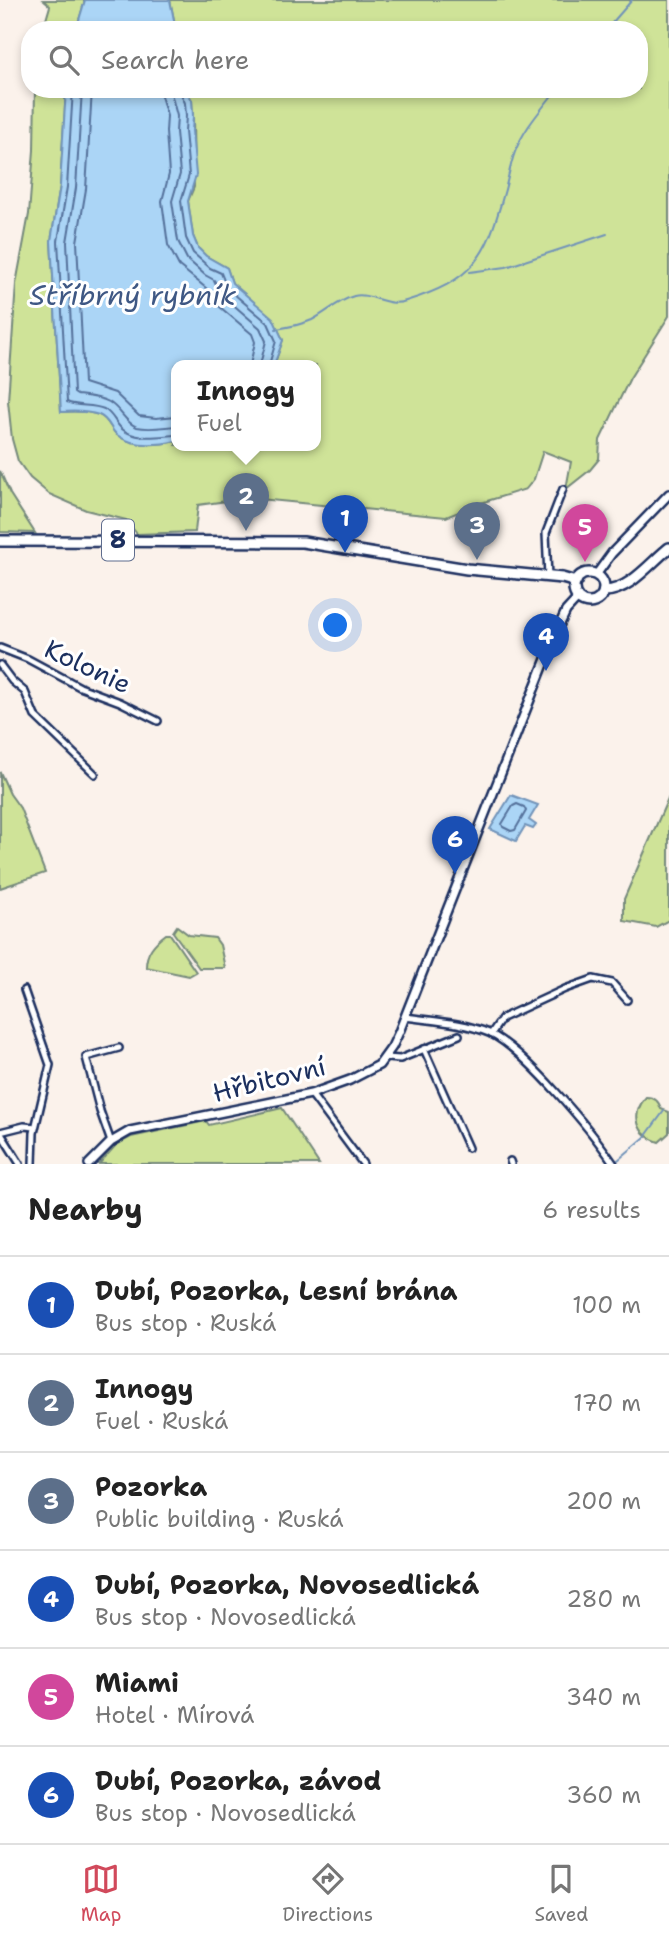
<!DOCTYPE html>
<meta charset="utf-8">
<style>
:root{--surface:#fff;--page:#f2f2f2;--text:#222;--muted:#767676;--line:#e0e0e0;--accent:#d1495b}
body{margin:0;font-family:"Shantell Sans",sans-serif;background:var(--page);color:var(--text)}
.you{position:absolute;left:336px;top:626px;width:24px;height:24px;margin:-18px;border:5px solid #fff;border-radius:50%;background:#1a73e8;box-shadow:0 0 0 10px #1a73e833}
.badge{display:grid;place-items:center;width:46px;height:46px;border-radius:50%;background:var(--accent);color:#fff;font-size:23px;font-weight:700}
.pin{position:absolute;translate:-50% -58px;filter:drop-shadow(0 2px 4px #0008)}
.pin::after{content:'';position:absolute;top:37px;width:24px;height:21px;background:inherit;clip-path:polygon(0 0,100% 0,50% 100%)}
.popup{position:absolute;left:171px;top:360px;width:150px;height:91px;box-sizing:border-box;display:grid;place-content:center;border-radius:14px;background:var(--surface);filter:drop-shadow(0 2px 5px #0005);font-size:23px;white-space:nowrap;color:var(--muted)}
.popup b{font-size:26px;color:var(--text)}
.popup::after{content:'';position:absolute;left:50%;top:100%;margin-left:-14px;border:14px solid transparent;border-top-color:var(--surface)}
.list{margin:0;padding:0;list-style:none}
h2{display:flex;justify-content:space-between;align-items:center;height:91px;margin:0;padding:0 28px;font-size:30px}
h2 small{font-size:23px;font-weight:400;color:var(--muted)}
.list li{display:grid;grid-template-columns:46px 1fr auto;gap:21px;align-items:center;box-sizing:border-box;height:98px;padding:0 28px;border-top:2px solid var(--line)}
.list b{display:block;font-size:26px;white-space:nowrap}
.list p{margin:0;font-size:23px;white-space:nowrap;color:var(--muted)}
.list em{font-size:23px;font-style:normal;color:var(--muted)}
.icon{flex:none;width:38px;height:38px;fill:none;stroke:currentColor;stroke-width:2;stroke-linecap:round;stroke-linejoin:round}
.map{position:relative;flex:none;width:669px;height:1164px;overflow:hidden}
.search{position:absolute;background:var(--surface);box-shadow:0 4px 10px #0003;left:21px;right:21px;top:21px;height:77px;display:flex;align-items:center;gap:18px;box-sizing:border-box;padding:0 24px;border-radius:28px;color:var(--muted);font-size:26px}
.sheet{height:679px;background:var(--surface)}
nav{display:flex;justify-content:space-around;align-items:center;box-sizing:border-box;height:98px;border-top:2px solid var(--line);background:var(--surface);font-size:19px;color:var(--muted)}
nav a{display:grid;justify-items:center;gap:4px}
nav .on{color:var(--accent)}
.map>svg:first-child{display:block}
.green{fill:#cfe398;stroke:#75897b;stroke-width:2}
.water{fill:#abd5f6;stroke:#7193b9;stroke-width:2}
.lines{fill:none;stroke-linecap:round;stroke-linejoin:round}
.shore{stroke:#55719b;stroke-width:2}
.stream{stroke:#7193b9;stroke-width:2}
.minor-casing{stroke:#1b2f5e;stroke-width:10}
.tertiary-casing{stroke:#1b2f5e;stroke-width:12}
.primary-casing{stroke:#1b2f5e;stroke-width:14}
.minor{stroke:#fff;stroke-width:5}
.tertiary{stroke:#fff;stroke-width:7}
.primary{stroke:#fff;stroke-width:9}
.labels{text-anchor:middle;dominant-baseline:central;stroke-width:6;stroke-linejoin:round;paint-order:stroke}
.shield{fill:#fff;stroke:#5f6d8e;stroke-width:2}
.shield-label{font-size:24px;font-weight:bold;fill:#1b2f5e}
.street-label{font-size:26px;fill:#1b2f5e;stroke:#fff}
.water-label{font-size:28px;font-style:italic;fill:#3f5884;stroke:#fff}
</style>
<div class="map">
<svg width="669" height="1164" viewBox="0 0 669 1164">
<rect width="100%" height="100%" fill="#fbf2eb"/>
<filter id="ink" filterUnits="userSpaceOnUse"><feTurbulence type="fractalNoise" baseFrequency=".0143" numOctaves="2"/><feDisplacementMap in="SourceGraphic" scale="14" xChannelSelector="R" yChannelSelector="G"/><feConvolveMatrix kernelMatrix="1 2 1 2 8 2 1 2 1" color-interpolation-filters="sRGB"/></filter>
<g filter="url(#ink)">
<g class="green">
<polygon points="43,0 85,0 76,30 43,30 50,6"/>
<path d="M170,0h499v316l-39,62 -30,62 -1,19 -9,11 -24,19 5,-27 -28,-11 -9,28 -8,10 -39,12 -41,16 -197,-19 -51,7 -3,27 -58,2 -11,-14 -40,-10 -37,-16 -19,-16 -12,-17 -6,-22 -4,-38 8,-117 13,-70 5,-64 1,-61h31l-6,97 -9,55 10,171c12,-1 26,-1 38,3 10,4 11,14 18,20 16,12 41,10 59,6v4h140v-80h-42l9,-25 -10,-21 -41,-36 -5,-15 -21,-12 -8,-8 -5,-12 -5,-35 6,-14 -1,-71 -1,-16 -7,-11h454v-59h-463z"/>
<polygon points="0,471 10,494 35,533 0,532"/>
<polygon points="0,772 10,794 20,808 45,873 0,888"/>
<polygon points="669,796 669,920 656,927 624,921 624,899"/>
<polygon points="177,926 189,935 215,938 220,945 225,968 199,968 173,932"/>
<path d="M166,934h4l26,38 -7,4 -43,-9c0,-15 8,-24 20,-33z"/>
<path d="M646,1097c8,0 13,4 15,12l8,3v21l-10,9c-22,-7 -29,-27 -13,-45z"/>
<polygon points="282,1108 319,1164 99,1164 116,1145 131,1137 206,1121 209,1125"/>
</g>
<g class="water">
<polygon points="85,0 170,0 176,30 76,30"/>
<path d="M66,89h119l7,11 1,16 -1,15 4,44 -8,26 5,35 5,12 8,8 21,12 5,15 41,35 10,22 -9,25h-98v76c-18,4 -43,6 -59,-6 -7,-6 -8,-16 -18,-20 -12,-4 -26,-4 -38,-3l-10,-171 9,-55z"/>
<polygon points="511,795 538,805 529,820 536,825 533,829 525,826 516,841 490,829"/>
</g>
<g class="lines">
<g class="shore">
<path d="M73,89l-6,98 -9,54 9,161c10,5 25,2 37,7 9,5 11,14 18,20 14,12 37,7 54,6"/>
<path d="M82,89l-6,99 -9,54 7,151 3,2c9,1 23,2 32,7 12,7 16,21 28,25 13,3 26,0 39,-1"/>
<polyline points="92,89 86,189 77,242 84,383 115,393 139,416 156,418 176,416"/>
<polyline points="159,89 167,116 166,132 169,174 162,201 168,245 179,266 206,288 214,302 252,334 255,342 250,365"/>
<polyline points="170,89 177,116 176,132 180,174 172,201 178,241 187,259 205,275 214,280 221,294 260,328 266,341 260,365"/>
<polyline points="179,89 185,103 186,116 185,131 189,175 181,201 186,238 193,253 210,268 221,273 227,288 268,323 276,341 269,365"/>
<polygon points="517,804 524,807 526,811 515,830 511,831 503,827 502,824 513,806"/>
</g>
<g class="stream">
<polyline points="606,30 632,0"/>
<polyline points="470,272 506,267 607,234"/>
<path d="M276,329c12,-2 25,-4 36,-9 14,-7 27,-20 42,-24 17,-4 33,12 52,5 67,-21 80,-42 98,-108 4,-13 6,-28 11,-41 9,-24 27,-43 42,-63"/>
<polyline points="618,1160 645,1137 664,1111"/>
</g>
<g class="minor-casing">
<g id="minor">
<polyline points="548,577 546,533 563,489"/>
<polyline points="0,648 28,659 80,687 120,702 158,721"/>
<polyline points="0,665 12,681 25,692 35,716 95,774"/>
<polyline points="24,990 50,1065 34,1133 33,1164"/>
<path d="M405,1017c28,4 57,5 84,16 35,16 102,97 125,131"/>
<polyline points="491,1034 502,1018 565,989 593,979 612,983 627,1000"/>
<polyline points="424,1049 468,1148"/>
<polyline points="386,1058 400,1059 459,1035"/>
<polyline points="311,1094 363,1164"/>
<polyline points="0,1132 20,1164"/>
<polyline points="0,1132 24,1126 35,1127"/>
<polyline points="111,1142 100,1111 86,1057 119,1048"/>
<polyline points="510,1161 511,1164"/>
</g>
</g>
<g class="tertiary-casing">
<g id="tertiary">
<polyline points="596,575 612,553 669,494"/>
<polyline points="89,1164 111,1142 130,1131 311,1094 350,1080 379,1065 392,1047 399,1032 559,626 566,611 578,598"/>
</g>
</g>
<g class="primary-casing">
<g id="primary">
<polyline points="0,541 303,542 467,569 562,578 576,582"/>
<circle cx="589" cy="588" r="15"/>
<path d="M605,591c25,-1 45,-28 64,-43"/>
</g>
</g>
<use href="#minor" class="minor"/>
<use href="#tertiary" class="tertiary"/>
<use href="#primary" class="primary"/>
</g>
</g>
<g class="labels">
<rect class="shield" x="102" y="519.5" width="32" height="41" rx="5"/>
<g class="shield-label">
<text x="118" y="540">8</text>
</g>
<g class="street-label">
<text transform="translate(88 666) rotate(25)">Kolonie</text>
<text transform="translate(269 1079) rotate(-14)">Hřbitovní</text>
</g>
<g class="water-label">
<text x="133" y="295">Stříbrný rybník</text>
</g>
</g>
</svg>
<div class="you"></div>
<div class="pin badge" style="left:345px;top:553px;background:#1a4fb4">1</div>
<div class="pin badge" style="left:246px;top:531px;background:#5c6f8a">2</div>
<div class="popup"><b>Innogy</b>Fuel</div>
<div class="pin badge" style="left:477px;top:560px;background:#5c6f8a">3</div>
<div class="pin badge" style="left:546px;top:671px;background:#1a4fb4">4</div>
<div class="pin badge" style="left:585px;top:562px;background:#d1479c">5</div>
<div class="pin badge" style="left:455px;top:874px;background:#1a4fb4">6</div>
<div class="search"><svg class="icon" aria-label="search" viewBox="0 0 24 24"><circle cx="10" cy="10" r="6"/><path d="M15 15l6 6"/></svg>Search here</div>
</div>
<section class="sheet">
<h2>Nearby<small>6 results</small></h2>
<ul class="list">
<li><span class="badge" style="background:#1a4fb4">1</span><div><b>Dubí, Pozorka, Lesní brána</b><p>Bus stop · Ruská</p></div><em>100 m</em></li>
<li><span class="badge" style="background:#5c6f8a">2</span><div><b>Innogy</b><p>Fuel · Ruská</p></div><em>170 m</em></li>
<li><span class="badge" style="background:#5c6f8a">3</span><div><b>Pozorka</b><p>Public building · Ruská</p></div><em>200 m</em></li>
<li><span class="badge" style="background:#1a4fb4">4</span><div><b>Dubí, Pozorka, Novosedlická</b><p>Bus stop · Novosedlická</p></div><em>280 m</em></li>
<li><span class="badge" style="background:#d1479c">5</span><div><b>Miami</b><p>Hotel · Mírová</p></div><em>340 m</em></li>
<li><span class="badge" style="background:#1a4fb4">6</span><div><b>Dubí, Pozorka, závod</b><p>Bus stop · Novosedlická</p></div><em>360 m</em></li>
</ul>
</section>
<nav>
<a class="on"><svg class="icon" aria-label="map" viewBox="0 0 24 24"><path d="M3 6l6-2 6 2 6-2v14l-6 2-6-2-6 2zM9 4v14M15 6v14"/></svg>Map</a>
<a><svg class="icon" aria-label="directions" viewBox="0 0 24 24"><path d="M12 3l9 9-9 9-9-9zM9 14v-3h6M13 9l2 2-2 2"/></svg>Directions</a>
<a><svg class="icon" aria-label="saved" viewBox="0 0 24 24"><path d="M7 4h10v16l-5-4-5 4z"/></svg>Saved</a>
</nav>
